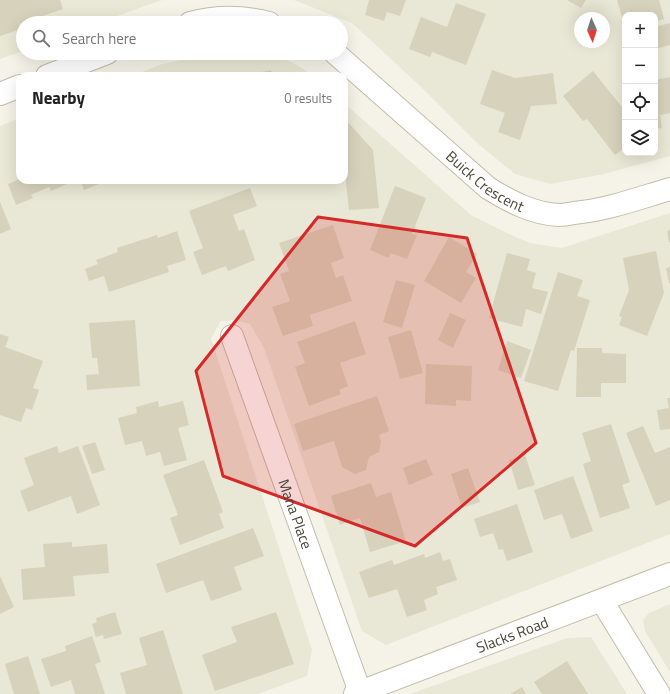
<!DOCTYPE html>
<meta charset="utf-8">
<style>
:root{--surface:#fff;--page:#f6f6f6;--text:#222;--muted:#767676;--line:#e0e0e0}
body{margin:0;font-family:"Titillium Web",sans-serif;background:var(--page);color:var(--text)}
.controls{position:absolute;right:12px;top:12px;display:grid;overflow:hidden;border-radius:8px;box-shadow:0 4px 16px #0002}
.controls button{width:36px;height:36px;display:grid;place-items:center;padding:0;border:0;border-bottom:1px solid var(--line);background:var(--surface);color:var(--text);font:20px sans-serif}
.compass{position:absolute;left:574px;top:12px;width:36px;height:36px;border-radius:50%;background:var(--surface);box-shadow:0 4px 16px #0002;rotate:177deg}
.list{margin:0;padding:0;list-style:none}
h2{display:flex;justify-content:space-between;align-items:center;height:52px;margin:0;padding:0 16px;font-size:17px}
h2 small{font-size:13px;font-weight:400;color:var(--muted)}
.icon{flex:none;width:22px;height:22px;fill:none;stroke:currentColor;stroke-width:2;stroke-linecap:round;stroke-linejoin:round}
.map{position:relative;flex:none;width:670px;height:694px;overflow:hidden}
.search{position:absolute;background:var(--surface);box-shadow:0 4px 16px #0002;left:16px;top:16px;width:332px;height:44px;display:flex;align-items:center;gap:10px;box-sizing:border-box;padding:0 14px;border-radius:22px;color:var(--muted);font-size:15px}
.panel{position:absolute;background:var(--surface);box-shadow:0 4px 16px #0002;left:16px;top:72px;width:332px;height:112px;border-radius:12px}
.map>svg:first-child{display:block}
.residential{fill:#e9e7d5;fill-rule:evenodd}
.building{fill:#d7d2bc}
.lines{fill:none;stroke-linecap:round;stroke-linejoin:round}
.minor-casing{stroke:#c1bea9;stroke-width:24}
.tertiary-casing{stroke:#c1bea9;stroke-width:24}
.minor{stroke:#fff;stroke-width:22}
.tertiary{stroke:#fff;stroke-width:22}
.marked{fill:#d62828;fill-opacity:0.2;stroke:#d62828;stroke-width:3;stroke-linejoin:round}
.labels{text-anchor:middle;dominant-baseline:central;stroke-width:3;stroke-linejoin:round;paint-order:stroke}
.street-label{font-size:15px;fill:#484536;stroke:#fff}
</style>
<div class="map">
<svg width="670" height="694" viewBox="0 0 670 694">
<rect width="100%" height="100%" fill="#f5f3e8"/>
<g class="residential">
<polygon points="0,0 162,0 97,23 23,23 23,51 0,59"/>
<path d="M294,0h376v156l-66,18 -54,10 -35,-10 -38,-31 -58,-58 -67,-62zM625,15h30v138h-30zM580,18h24v24h-24z"/>
<polygon points="216,53 279,56 302,68 312,76 132,76 162,64"/>
<polygon points="344,103 471,215 509,234 530,243 562,248 670,213 670,534 386,645 362,631 264,348 250,324 233,320 221,321 211,338 312,650 307,676 258,694 0,694 0,126 20,118 20,180 344,180"/>
<polygon points="670,604 670,672 645,631 643,620 649,613"/>
<polygon points="591,637 627,694 410,694 567,638"/>
</g>
<g class="building">
<polygon points="0,0 60,0 63,9 19,24 21,29 0,36"/>
<polygon points="369,0 406,0 400,16 387,12 384,21 365,15"/>
<polygon points="567,0 586,0 581,8"/>
<polygon points="617,0 659,0 664,19 655,22 655,15 625,15 625,27"/>
<polygon points="456,3 486,14 466,65 432,52 430,57 409,49 421,17 447,27"/>
<polygon points="670,23 670,45 655,49 655,27"/>
<polygon points="271,70 273,76 249,76 249,75"/>
<polygon points="492,70 515,78 553,73 557,104 531,106 520,140 498,132 505,113 480,104"/>
<polygon points="593,71 625,111 625,148 615,155 587,119 583,121 563,96"/>
<polygon points="670,77 670,113 660,115 662,128 655,129 655,80"/>
<polygon points="344,118 373,150 379,208 349,210 344,164"/>
<polygon points="20,179 65,180 67,184 51,191 49,187 31,195 33,198 16,205 8,184"/>
<polygon points="80,180 109,180 84,190"/>
<polygon points="395,186 426,198 412,234 417,235 407,259 390,253 389,258 370,250"/>
<polygon points="250,188 257,206 233,215 239,231 244,229 255,260 228,271 226,266 202,275 193,252 203,248 189,211"/>
<polygon points="0,202 11,229 0,234"/>
<polygon points="333,225 344,258 331,263 336,278 343,275 352,301 310,315 313,326 283,336 272,307 290,301 280,274 289,271 279,243"/>
<polygon points="670,230 670,242 669,242 667,231"/>
<polygon points="177,231 186,260 167,266 169,272 109,292 104,276 89,281 85,269 98,264 96,260 118,252 117,248 157,235 158,238"/>
<polygon points="449,237 477,254 466,272 476,278 461,303 424,281"/>
<polygon points="656,251 664,293 647,336 619,325 622,317 619,316 629,290 623,258"/>
<polygon points="507,253 530,259 527,270 536,273 532,288 548,292 541,314 526,309 522,327 489,318"/>
<polygon points="670,267 670,283 669,283 666,268"/>
<polygon points="558,272 583,280 577,296 590,300 574,351 571,350 558,391 524,381"/>
<polygon points="396,280 415,285 402,328 383,322"/>
<polygon points="450,313 466,320 453,348 438,340"/>
<polygon points="135,320 140,386 87,390 86,375 99,374 97,358 92,358 89,323"/>
<polygon points="355,321 366,354 340,363 348,386 339,390 341,394 309,406 295,367 305,363 297,342"/>
<polygon points="411,330 423,373 400,379 388,337"/>
<polygon points="0,334 9,337 5,347 43,361 33,388 39,390 32,410 26,408 21,422 0,415"/>
<polygon points="507,341 531,350 521,378 498,370"/>
<polygon points="577,348 602,348 602,353 626,354 626,383 601,383 601,397 576,397"/>
<polygon points="426,364 472,366 471,401 456,400 456,406 425,404"/>
<polygon points="377,396 389,431 379,435 381,442 379,452 369,457 366,470 355,474 342,467 334,441 303,451 294,424"/>
<polygon points="667,398 670,398 670,429 660,430 657,410 669,408"/>
<polygon points="158,401 159,407 183,401 189,425 178,428 187,460 164,466 160,452 146,456 142,441 125,445 118,418 137,413 136,407"/>
<polygon points="611,424 630,482 622,485 630,508 600,518 583,464 591,461 582,433"/>
<polygon points="643,426 655,453 670,447 670,500 656,506 626,433"/>
<polygon points="95,442 105,470 92,474 82,446"/>
<polygon points="57,446 59,453 78,446 100,505 77,514 71,496 28,512 20,491 34,485 24,458"/>
<polygon points="525,455 535,485 518,490 509,460"/>
<polygon points="426,459 433,475 409,485 403,468"/>
<polygon points="204,460 223,512 219,514 224,528 180,545 170,518 178,515 163,475"/>
<polygon points="468,468 480,502 462,508 451,474"/>
<polygon points="573,476 593,531 571,539 562,514 544,520 534,490"/>
<polygon points="371,483 376,497 391,492 406,541 370,552 360,518 340,525 331,496"/>
<polygon points="517,504 533,552 507,561 503,549 499,550 493,533 480,537 474,519"/>
<polygon points="253,528 264,556 234,567 242,590 211,601 203,580 166,593 156,564"/>
<polygon points="72,542 72,547 107,544 109,573 73,576 75,596 23,600 21,569 45,567 43,544"/>
<polygon points="440,552 443,561 450,559 457,580 436,587 438,594 424,600 427,610 407,617 397,589 369,598 359,572 392,560 394,565 424,554 425,558"/>
<polygon points="0,576 14,607 0,614"/>
<polygon points="115,612 122,634 104,639 103,635 96,637 92,624 97,622 96,618"/>
<polygon points="276,612 294,664 215,691 202,655 237,642 231,627"/>
<polygon points="163,630 183,694 126,694 120,673 147,665 139,638"/>
<polygon points="92,636 101,662 95,664 105,694 75,694 71,680 51,687 41,659 66,651 65,646"/>
<polygon points="28,656 40,694 14,694 5,664"/>
<polygon points="567,661 588,694 542,694 534,682"/>
<polygon points="522,687 526,694 510,694"/>
</g>
<g class="lines">
<g class="minor-casing">
<g id="minor">
<path d="M190,23c26,-7 52,-7 79,0"/>
<path id="s1" d="M335,53l153,135c21,13 45,26 71,27 5,0 10,-1 15,-2 33,-3 65,-15 96,-24"/>
<polyline points="47,76 107,53"/>
<polyline points="0,94 20,86"/>
<path id="s2" d="M232,336l128,356"/>
<polyline points="602,601 659,694"/>
</g>
</g>
<g class="tertiary-casing">
<g id="tertiary">
<path id="s3" d="M355,694l315,-120"/>
</g>
</g>
<use href="#minor" class="minor"/>
<use href="#tertiary" class="tertiary"/>
</g>
<path class="marked" d="M318,217l149,21 69,205 -121,103 -192,-70 -27,-105z"/>
<g class="labels">
<g class="street-label">
<text stroke="none"><textPath href="#s1" startOffset="198">Buick Crescent</textPath></text>
<text stroke="none"><textPath href="#s2" startOffset="189">Mana Place</textPath></text>
<text stroke="none"><textPath href="#s3" startOffset="168">Slacks Road</textPath></text>
</g>
</g>
</svg>
<div class="controls">
<button>+</button>
<button>−</button>
<button><svg class="icon" aria-label="locate" viewBox="0 0 24 24"><circle cx="12" cy="12" r="6"/><path d="M12 2v4M12 18v4M2 12h4M18 12h4"/></svg></button>
<button><svg class="icon" aria-label="layers" viewBox="0 0 24 24"><path d="M12 4l9 5-9 5-9-5zM3 14l9 5 9-5"/></svg></button>
</div>
<svg class="compass" viewBox="-18 -18 36 36"><path d="M0-13l5 13h-10z" fill="#e53935"/><path d="M0 13l5-13h-10z" fill="#767676"/></svg>
<div class="search"><svg class="icon" aria-label="search" viewBox="0 0 24 24"><circle cx="10" cy="10" r="6"/><path d="M15 15l6 6"/></svg>Search here</div>
<section class="panel">
<h2>Nearby<small>0 results</small></h2>
<ul class="list">
</ul>
</section>
</div>
